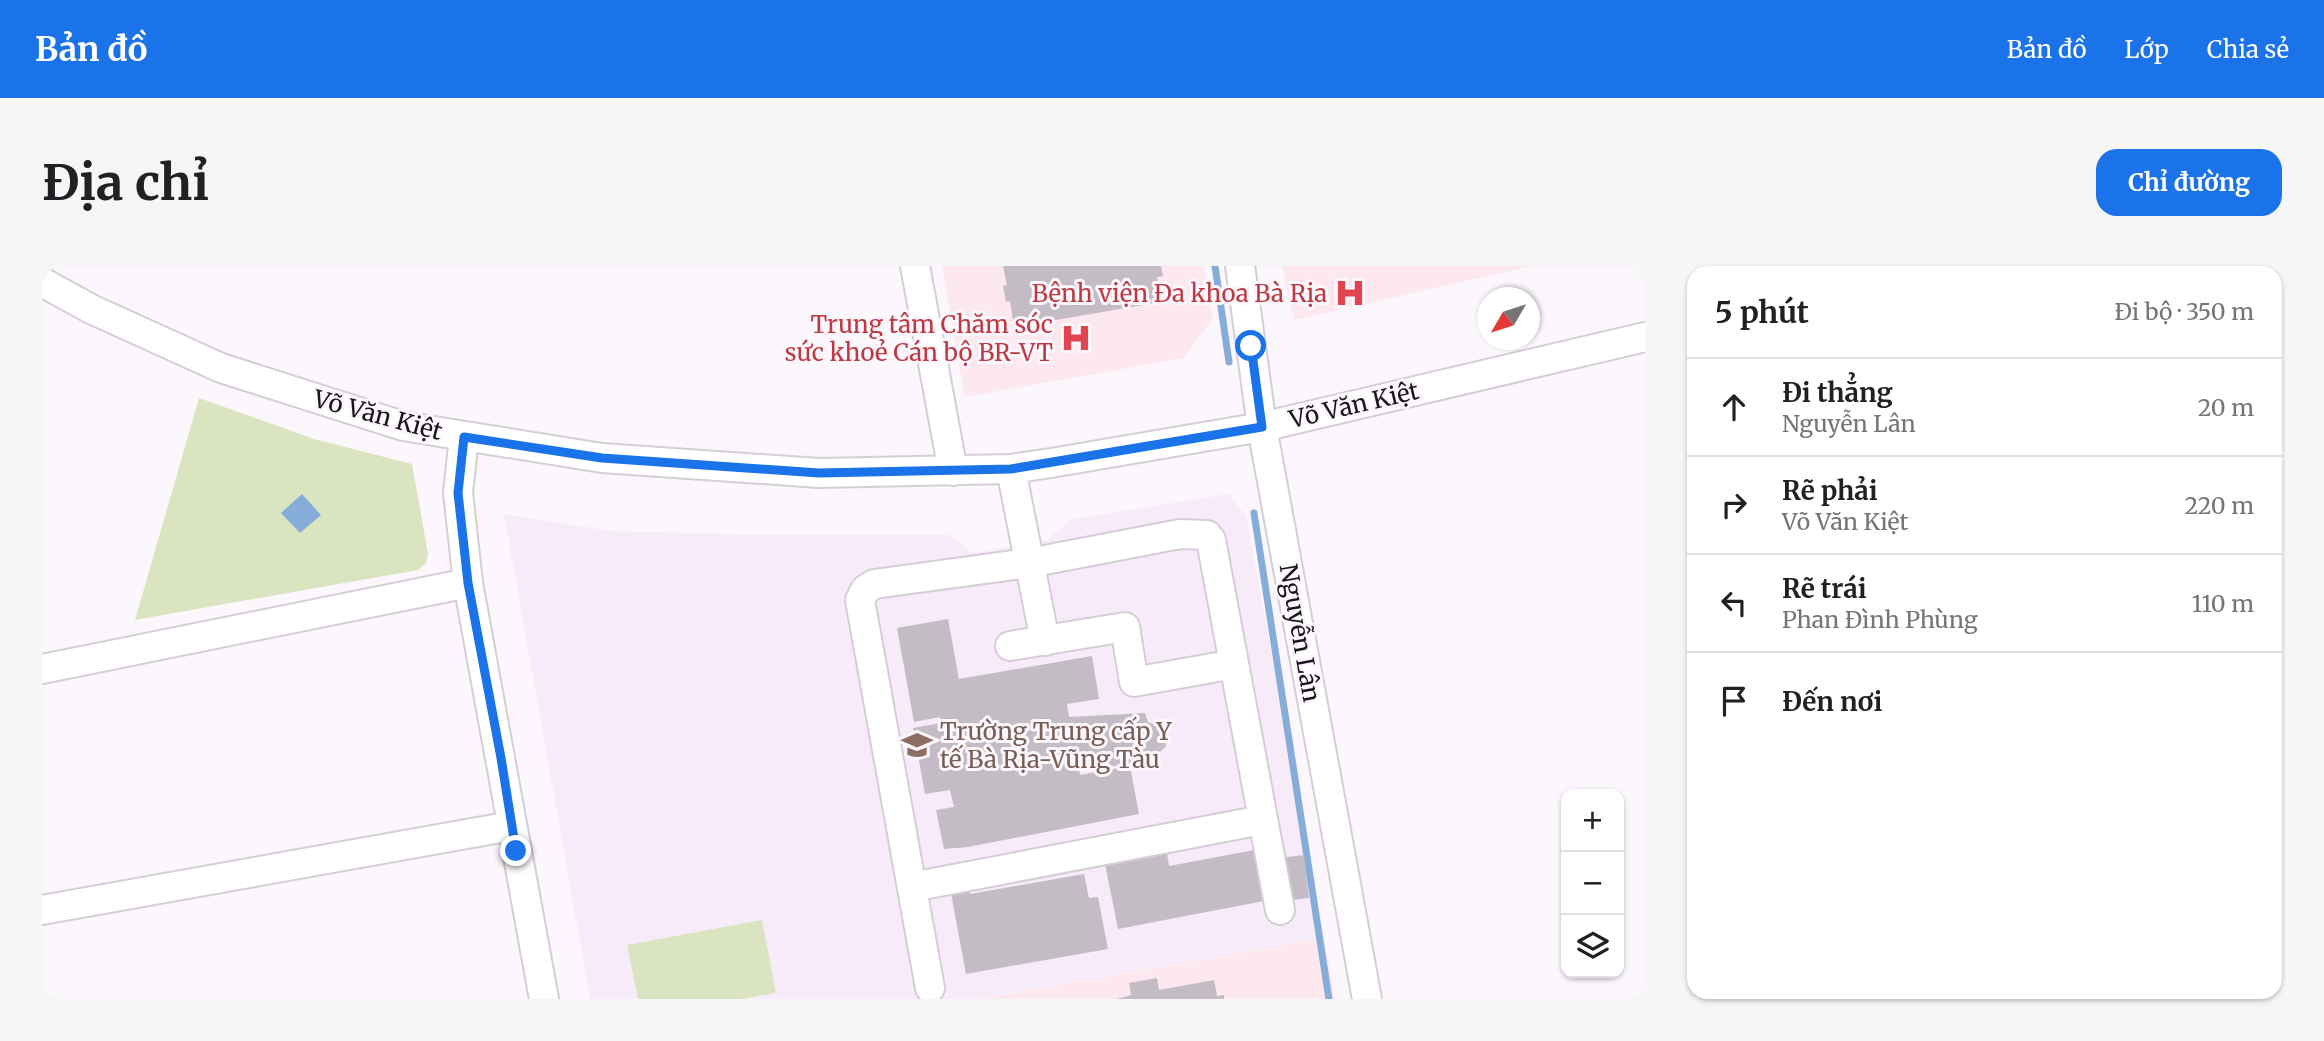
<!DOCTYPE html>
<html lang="vi">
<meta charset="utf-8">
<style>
:root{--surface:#fff;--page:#f6f6f6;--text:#202124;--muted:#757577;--line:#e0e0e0;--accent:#1a73e8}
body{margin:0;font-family:Merriweather,serif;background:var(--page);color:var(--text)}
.controls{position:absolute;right:21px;bottom:21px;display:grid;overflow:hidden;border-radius:14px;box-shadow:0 2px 5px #0004}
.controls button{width:63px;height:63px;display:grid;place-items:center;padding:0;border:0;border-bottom:2px solid var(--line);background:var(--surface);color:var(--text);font:35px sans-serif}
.compass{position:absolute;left:1435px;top:21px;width:63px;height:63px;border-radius:50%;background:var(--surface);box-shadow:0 2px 5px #0004;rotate:231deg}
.stop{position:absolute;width:21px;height:21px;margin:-16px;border:5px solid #1a73e8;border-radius:50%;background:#fff}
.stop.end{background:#1a73e8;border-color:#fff;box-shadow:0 2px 7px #0008}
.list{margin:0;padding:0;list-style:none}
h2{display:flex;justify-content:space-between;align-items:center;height:91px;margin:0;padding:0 28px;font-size:30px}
h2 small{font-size:23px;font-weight:400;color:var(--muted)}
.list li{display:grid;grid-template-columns:46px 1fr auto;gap:21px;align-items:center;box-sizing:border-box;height:98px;padding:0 28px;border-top:2px solid var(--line)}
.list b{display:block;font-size:26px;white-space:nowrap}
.list p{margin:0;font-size:23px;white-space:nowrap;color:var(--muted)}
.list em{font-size:23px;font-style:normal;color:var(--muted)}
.icon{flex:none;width:38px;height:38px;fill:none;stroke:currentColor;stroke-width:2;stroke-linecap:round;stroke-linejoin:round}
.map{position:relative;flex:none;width:1603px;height:733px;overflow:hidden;border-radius:21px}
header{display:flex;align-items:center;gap:42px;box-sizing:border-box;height:98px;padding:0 35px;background:var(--accent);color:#fff}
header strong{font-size:33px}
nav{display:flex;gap:38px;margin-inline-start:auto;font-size:24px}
.intro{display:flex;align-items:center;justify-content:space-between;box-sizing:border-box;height:168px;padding:0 42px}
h1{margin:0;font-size:49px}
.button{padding:18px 32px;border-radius:21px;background:var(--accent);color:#fff;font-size:24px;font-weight:700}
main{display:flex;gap:42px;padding:0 42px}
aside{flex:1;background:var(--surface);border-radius:21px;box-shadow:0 2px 5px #0004}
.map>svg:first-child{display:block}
.built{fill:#f7ebf9}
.medical{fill:#fde8ef}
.green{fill:#dbe4c1}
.water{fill:#86adda}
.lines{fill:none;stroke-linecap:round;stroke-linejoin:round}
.stream{stroke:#86adda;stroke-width:7}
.building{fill:#c3bcc4}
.minor-casing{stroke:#d5ced6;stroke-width:32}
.minor{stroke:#fff;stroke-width:28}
.route{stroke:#1a73e8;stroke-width:9}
.labels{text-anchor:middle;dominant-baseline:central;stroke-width:6;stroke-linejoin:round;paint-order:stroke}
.health-label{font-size:24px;fill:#be3a42;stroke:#fcf6fd;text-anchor:end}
.street-label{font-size:24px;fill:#191619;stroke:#fcf6fd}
.education-label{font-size:24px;fill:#785e54;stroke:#fcf6fd;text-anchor:start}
</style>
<header>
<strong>Bản đồ</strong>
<nav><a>Bản đồ</a><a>Lớp</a><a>Chia sẻ</a></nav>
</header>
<div class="intro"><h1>Địa chỉ</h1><a class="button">Chỉ đường</a></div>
<main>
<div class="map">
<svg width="1603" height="733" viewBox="0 0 1603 733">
<rect width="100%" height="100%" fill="#fcf6fd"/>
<polygon class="built" points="1186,228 1204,250 1282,672 938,733 548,733 462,248 569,265 713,269 907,269 930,287 1005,274 1029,254"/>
<g class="medical">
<polygon points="900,0 1161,0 1171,53 1141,92 923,131"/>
<polygon points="1240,0 1489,0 1252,54"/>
<polygon points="1282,672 1293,733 938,733"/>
</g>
<g class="green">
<polygon points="157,132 272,173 370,198 386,288 384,297 376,304 93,354"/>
<polygon points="720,654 734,727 700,733 596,733 585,679"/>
</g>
<polygon class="water" points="260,228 279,249 258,267 239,247"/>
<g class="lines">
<g class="stream">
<polyline points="1173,0 1187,96"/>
<polyline points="1212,247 1287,733"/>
</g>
</g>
<g class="building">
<polygon points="961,0 1119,0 1121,10 1115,11 1119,36 972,61 968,35 964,36 961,20 965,19"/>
<polygon points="906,353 917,413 1050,390 1057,433 1025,438 1027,451 1103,447 1106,456 1114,459 1122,467 1124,480 1116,488 1118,497 1037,502 1038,509 1088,500 1097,548 926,581 902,583 894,544 912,541 908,524 883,528 871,462 899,457 898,451 872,456 855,362"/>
<polygon points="1124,581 1127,600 1212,584 1222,635 1076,663 1062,593"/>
<polygon points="1262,589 1267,632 1243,635 1237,592"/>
<polygon points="1042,608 1047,632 1056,631 1066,683 924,708 908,622 926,619 928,628"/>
<polygon points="1115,712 1117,724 1172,714 1175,730 1182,729 1182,733 1075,733 1089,729 1087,717"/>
</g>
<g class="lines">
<g class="minor-casing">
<g id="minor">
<polyline points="873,0 911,205"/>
<polyline points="1198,0 1220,161 1325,733"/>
<polyline points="0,16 49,43 179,102 361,160 560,192 777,207 969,203 1009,197 1220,161 1603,71"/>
<polyline points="422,171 416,227 426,317 502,733"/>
<polyline points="969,203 1003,375"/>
<polyline points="968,380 1083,361 1092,416 1192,398"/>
<polyline points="0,403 426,317"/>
<polyline points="870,621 1220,554"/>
<polyline points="0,644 469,560"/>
<polyline points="888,722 818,334 823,324 832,318 987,297 1138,268 1165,269 1169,274 1238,644"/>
</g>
</g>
<use href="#minor" class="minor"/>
</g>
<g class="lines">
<polyline class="route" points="474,585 459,492 426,317 416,227 422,171 560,192 777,207 969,203 1220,161 1209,80"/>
</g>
<defs>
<g id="hospital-bare" transform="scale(2.415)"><path d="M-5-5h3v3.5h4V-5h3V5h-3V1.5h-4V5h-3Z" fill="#e0444e" stroke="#fcf6fd" stroke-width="2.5" paint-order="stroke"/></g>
<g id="university-bare" transform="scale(2.415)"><path d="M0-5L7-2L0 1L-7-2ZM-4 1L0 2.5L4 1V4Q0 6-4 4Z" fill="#8d6e63" stroke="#fcf6fd" stroke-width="2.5" paint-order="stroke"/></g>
</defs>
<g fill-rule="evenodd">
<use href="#hospital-bare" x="1308" y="27"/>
<use href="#hospital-bare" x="1034" y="72"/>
<use href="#university-bare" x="875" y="479"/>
</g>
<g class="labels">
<g class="health-label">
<text x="1285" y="27">Bệnh viện Đa khoa Bà Rịa</text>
<text x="1011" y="58">Trung tâm Chăm sóc<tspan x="1011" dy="28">sức khoẻ Cán bộ BR-VT</tspan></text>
</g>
<g class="street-label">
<text transform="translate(1312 139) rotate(-13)">Võ Văn Kiệt</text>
<text transform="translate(336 149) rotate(15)">Võ Văn Kiệt</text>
<text transform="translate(1258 367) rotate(80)">Nguyễn Lân</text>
</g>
<g class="education-label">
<text x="898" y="465">Trường Trung cấp Y<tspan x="898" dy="28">tế Bà Rịa-Vũng Tàu</tspan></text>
</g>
</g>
</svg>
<div class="controls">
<button>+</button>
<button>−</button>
<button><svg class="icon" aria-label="layers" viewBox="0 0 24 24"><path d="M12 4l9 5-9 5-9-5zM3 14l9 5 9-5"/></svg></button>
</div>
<svg class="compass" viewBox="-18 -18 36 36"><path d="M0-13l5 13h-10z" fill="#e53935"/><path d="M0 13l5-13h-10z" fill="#757577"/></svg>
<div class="stop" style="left:1209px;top:80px"></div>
<div class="stop end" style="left:474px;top:585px"></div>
</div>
<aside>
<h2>5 phút<small>Đi bộ · 350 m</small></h2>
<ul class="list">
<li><svg class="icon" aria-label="ahead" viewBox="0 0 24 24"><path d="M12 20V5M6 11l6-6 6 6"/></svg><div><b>Đi thẳng</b><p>Nguyễn Lân</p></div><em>20 m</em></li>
<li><svg class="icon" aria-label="right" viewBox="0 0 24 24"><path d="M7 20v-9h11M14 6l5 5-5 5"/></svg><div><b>Rẽ phải</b><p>Võ Văn Kiệt</p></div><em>220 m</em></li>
<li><svg class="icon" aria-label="left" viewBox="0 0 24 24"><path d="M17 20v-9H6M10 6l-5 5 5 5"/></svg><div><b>Rẽ trái</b><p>Phan Đình Phùng</p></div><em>110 m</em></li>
<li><svg class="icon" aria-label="arrive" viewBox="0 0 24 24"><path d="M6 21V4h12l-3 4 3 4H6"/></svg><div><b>Đến nơi</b></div></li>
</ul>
</aside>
</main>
